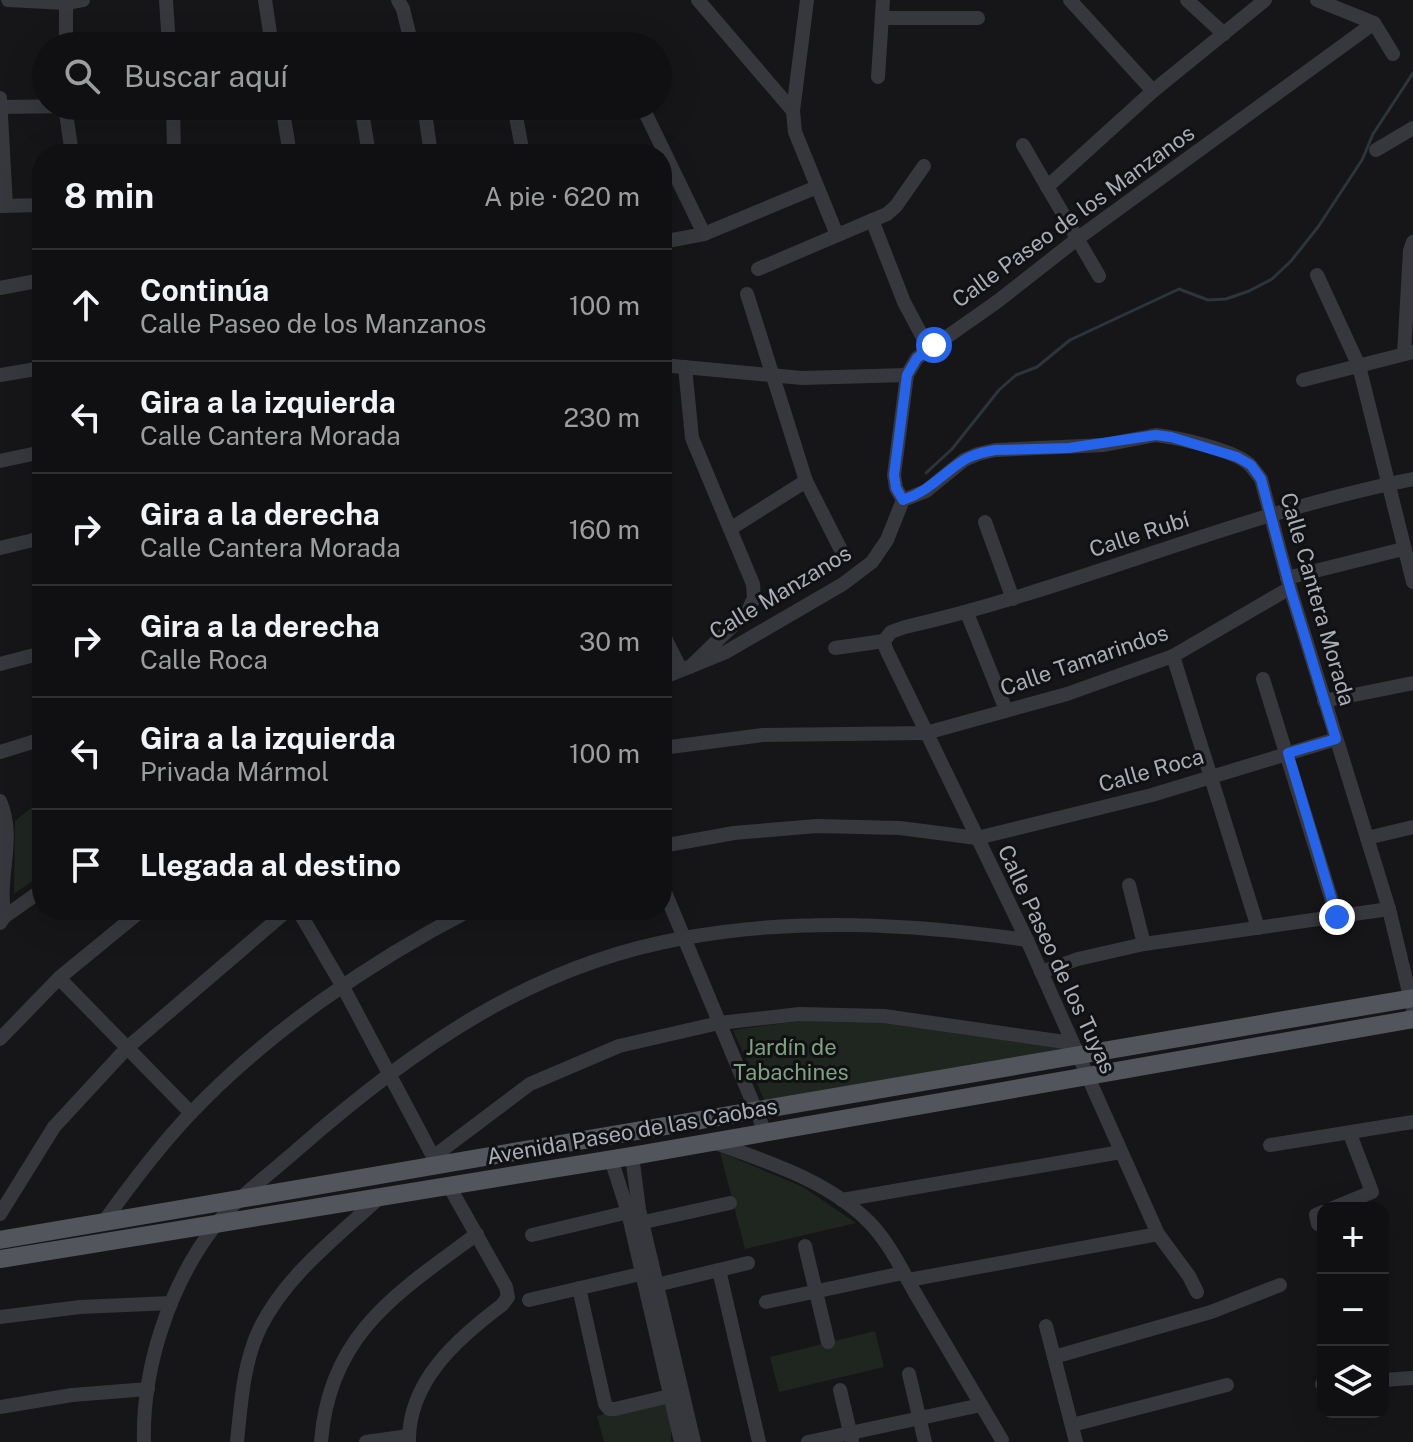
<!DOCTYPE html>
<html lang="es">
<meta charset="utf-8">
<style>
:root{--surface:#101012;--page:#1e1e20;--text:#f1f3f6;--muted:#9c9d9f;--line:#303032}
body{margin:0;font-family:"Public Sans",sans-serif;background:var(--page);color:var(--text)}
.controls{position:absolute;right:24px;bottom:24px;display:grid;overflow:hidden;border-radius:16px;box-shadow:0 8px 32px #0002}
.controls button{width:72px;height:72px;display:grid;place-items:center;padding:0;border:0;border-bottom:2px solid var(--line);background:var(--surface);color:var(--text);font:40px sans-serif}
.stop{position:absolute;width:24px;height:24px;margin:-18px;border:6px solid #2563eb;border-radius:50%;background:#fff}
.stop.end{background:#2563eb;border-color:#fff;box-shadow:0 2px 8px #0008}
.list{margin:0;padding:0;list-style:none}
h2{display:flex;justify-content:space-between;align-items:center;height:104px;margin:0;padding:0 32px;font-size:34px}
h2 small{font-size:26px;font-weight:400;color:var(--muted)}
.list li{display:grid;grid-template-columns:52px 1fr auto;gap:24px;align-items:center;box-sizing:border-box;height:112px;padding:0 32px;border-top:2px solid var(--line)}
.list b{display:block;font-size:30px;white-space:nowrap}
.list p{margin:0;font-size:26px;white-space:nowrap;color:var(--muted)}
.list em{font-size:26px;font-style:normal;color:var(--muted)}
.icon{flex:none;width:44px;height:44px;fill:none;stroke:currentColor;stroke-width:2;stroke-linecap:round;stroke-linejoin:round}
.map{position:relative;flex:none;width:1413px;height:1442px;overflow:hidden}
.search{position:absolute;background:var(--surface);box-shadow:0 8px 32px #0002;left:32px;top:32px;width:640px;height:88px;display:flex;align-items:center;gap:20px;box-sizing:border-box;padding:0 28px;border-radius:44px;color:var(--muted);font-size:30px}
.panel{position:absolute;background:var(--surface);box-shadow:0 8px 32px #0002;left:32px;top:144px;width:640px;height:776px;border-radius:32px}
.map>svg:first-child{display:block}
.green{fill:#1e261f}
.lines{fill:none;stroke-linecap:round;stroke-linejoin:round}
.stream{stroke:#2c353c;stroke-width:3}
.minor{stroke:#37383d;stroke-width:14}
.major{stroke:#53555c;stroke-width:18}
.route{stroke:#2563eb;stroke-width:10}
.labels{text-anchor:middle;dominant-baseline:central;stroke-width:6;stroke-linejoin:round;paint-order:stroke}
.street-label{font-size:22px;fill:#a8adb8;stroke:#111113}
.park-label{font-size:22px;fill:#7fa381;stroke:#111113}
</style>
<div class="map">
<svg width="1413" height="1442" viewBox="0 0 1413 1442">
<rect width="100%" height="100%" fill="#161618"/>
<g class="green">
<polygon points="42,799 42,874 14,894 15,821"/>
<polygon points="884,1020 1059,1045 1063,1053 765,1102 733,1030 800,1021"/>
<polygon points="720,1152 803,1187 856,1223 745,1249"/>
<polygon points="875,1331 884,1367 779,1392 770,1357"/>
<polygon points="665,1399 671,1423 671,1442 604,1442 597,1416"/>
</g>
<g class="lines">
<polyline class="stream" points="926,473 952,449 999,390 1016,375 1037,367 1070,340 1179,289 1208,300 1226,299 1249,291 1272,279 1291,261 1318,227 1362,160 1373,134 1413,73"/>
<g class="minor">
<polyline points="8,0 66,3 83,0"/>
<polyline points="166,0 169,46"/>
<polyline points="265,0 272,46"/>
<polyline points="398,0 403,9 412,46"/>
<polyline points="698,0 793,111"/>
<polyline points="807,0 793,111 795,132 837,235"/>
<polyline points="1070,0 1153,91"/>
<polyline points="1187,0 1224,34"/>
<polyline points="1317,0 1374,23 1393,54"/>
<polyline points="882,18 978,18"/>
<polyline points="66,46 66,0"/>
<polyline points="878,77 883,0"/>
<polyline points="0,98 6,205"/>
<polyline points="65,106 72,154"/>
<polyline points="173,106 174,154"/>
<polyline points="282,106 290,154"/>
<polyline points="361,106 369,154"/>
<polyline points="424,106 431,154"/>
<polyline points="514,106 523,154"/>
<polyline points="642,106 704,234"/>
<polyline points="0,107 74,106"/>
<polyline points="1023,145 1099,276"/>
<polyline points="1376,150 1413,128"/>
<polyline points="1047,187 1153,91 1265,0"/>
<polyline points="0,206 42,205"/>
<polyline points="872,220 904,302 929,349"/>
<polyline points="662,242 704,234 817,187"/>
<polyline points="758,269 887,214 896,206 924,166"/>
<polyline points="1317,275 1359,366 1413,582"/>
<polyline points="0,288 42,280"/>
<polyline points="747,294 806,481 841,550"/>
<polyline points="1404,354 1410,251 1413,242"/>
<polyline points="662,365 802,378 907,375"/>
<polyline points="685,367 692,438 753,584 754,598 748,611 690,667"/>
<polyline points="0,375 42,368"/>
<polyline points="1303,380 1413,352"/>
<polyline points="0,461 42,452"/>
<path d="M903,500l23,-9 38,-31 14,-6 17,-4 109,-5 52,-10c23,3 75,14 93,29 4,4 8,10 12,15l29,109 99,321 24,100"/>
<polyline points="903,500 896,488 894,475 907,375 917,358 998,301 1077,239 1374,23"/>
<polyline points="985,522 1013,599"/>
<polyline points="730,529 806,481"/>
<polyline points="0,548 42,538"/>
<polyline points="1287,578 1403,549"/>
<polyline points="967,613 1006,710"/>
<polyline points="662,632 681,670"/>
<polyline points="884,641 886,649 1027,940 1158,1234 1189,1276 1197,1292"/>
<path d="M884,641l7,-9 14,-5c172,-39 334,-114 508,-148"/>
<polyline points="835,648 884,641"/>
<polyline points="1173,656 1258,928"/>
<polyline points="0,664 42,653"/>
<polyline points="662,678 726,652 843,584 872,562 887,540 903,500"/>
<polyline points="1263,679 1337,917"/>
<polyline points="1324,701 1413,683"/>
<polyline points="662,748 763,735 926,733 1067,694 1173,656 1290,588"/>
<polyline points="0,752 42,739"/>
<path d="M0,801c12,29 5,53 3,83 -1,11 0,22 1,33"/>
<polyline points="1367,838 1413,827"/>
<polyline points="662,846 734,833 817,826 900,828 977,838 1152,795 1336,739"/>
<polyline points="662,885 765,1132"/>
<polyline points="1129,885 1144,944"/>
<polyline points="298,910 343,987 436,1162"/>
<polyline points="0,923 4,917 42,890"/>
<polyline points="1041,972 1078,959 1144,944 1389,909"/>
<polyline points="59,978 191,1113"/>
<polyline points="0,1039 59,978 142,910"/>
<path d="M713,1142c54,20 114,38 156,80 19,19 33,48 46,71 29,49 58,98 87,147"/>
<polyline points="1270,1145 1413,1122"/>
<polyline points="632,1156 639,1209 694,1442"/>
<polyline points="433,1157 530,1084 619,1046 719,1023 800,1014 884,1016 1072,1043"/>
<polyline points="611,1159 628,1212 681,1442"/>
<polyline points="842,1200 1121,1152"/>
<polyline points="1333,1208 1372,1192 1350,1134"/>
<polyline points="0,1214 54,1127 127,1048 288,910"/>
<path d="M103,1223c27,-38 55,-75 87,-109 79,-83 180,-152 280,-204"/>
<polyline points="635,1224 730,1203"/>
<polyline points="1318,1224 1316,1215 1323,1212"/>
<polyline points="532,1235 637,1210"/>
<polyline points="805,1246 828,1342"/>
<polyline points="719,1270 759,1442"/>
<polyline points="908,1280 1158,1234"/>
<polyline points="648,1287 748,1263"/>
<polyline points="579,1288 605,1404 609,1409 615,1409 678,1394"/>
<polyline points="529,1300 649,1272"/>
<polyline points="766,1302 903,1273"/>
<polyline points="0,1317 80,1307 171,1303"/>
<polyline points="1046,1326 1076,1442"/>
<polyline points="1054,1357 1211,1312 1280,1285"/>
<polyline points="909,1374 925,1442"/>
<polyline points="1383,1380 1413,1378"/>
<polyline points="1322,1384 1323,1384"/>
<polyline points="840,1390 852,1440"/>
<polyline points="0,1407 72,1395 148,1389"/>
<polyline points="1072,1425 1227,1385"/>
<path d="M144,1442c-2,-73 25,-156 70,-215 22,-29 56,-53 84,-78 114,-100 233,-184 386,-211 114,-21 229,-14 343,2"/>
<path d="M237,1442c4,-38 6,-79 23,-114 26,-53 78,-92 120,-131"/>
<path d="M321,1442c8,-108 76,-149 156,-208"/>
<polyline points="366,1442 409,1436"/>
<path d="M409,1442c-1,-61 49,-104 93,-137l6,-8 -2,-10 -57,-101"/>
<polyline points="808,1442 981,1405"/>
</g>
<g class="major">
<polyline points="0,1240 1413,998"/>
<polyline points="0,1259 632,1156 1413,1019"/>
</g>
</g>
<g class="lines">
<path class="route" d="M934,345l-17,13 -10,17 -13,100 2,13 7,12c25,-8 39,-26 61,-40 9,-6 20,-8 31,-10l74,-2 87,-13 15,2 66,20 14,8 10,14 29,109 46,151 -48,14 49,164"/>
</g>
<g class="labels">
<g class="street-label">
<text transform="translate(1073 216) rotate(-36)">Calle Paseo de los Manzanos</text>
<text transform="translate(1139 534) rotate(-18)">Calle Rubí</text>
<text transform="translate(780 592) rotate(-31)">Calle Manzanos</text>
<text transform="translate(1318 599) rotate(74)">Calle Cantera Morada</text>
<text transform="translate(1084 660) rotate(-19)">Calle Tamarindos</text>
<text transform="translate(1151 770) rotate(-16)">Calle Roca</text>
<text transform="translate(1057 959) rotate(65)">Calle Paseo de los Tuyas</text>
<text transform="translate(632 1131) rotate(-10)">Avenida Paseo de las Caobas</text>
</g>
<g class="park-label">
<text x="791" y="1047">Jardín de<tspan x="791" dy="25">Tabachines</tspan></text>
</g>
</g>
</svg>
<div class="controls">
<button>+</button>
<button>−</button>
<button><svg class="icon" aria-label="layers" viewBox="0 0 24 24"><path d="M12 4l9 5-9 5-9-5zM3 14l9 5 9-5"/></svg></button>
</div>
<div class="stop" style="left:934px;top:345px"></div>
<div class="stop end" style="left:1337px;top:917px"></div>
<div class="search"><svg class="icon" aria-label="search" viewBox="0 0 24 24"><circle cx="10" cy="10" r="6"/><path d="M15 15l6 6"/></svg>Buscar aquí</div>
<section class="panel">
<h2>8 min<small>A pie · 620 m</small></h2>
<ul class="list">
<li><svg class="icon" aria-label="ahead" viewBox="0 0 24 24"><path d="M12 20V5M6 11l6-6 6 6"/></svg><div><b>Continúa</b><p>Calle Paseo de los Manzanos</p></div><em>100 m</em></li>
<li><svg class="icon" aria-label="left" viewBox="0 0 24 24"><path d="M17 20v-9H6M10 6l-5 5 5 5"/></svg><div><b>Gira a la izquierda</b><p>Calle Cantera Morada</p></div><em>230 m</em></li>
<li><svg class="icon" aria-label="right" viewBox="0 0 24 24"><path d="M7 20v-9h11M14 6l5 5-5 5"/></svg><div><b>Gira a la derecha</b><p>Calle Cantera Morada</p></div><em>160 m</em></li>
<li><svg class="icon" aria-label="right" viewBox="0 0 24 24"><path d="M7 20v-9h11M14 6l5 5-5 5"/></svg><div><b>Gira a la derecha</b><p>Calle Roca</p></div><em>30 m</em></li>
<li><svg class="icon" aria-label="left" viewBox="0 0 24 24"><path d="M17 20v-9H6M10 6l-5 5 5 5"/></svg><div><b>Gira a la izquierda</b><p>Privada Mármol</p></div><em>100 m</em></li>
<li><svg class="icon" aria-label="arrive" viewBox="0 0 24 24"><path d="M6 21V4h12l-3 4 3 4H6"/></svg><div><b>Llegada al destino</b></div></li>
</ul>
</section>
</div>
